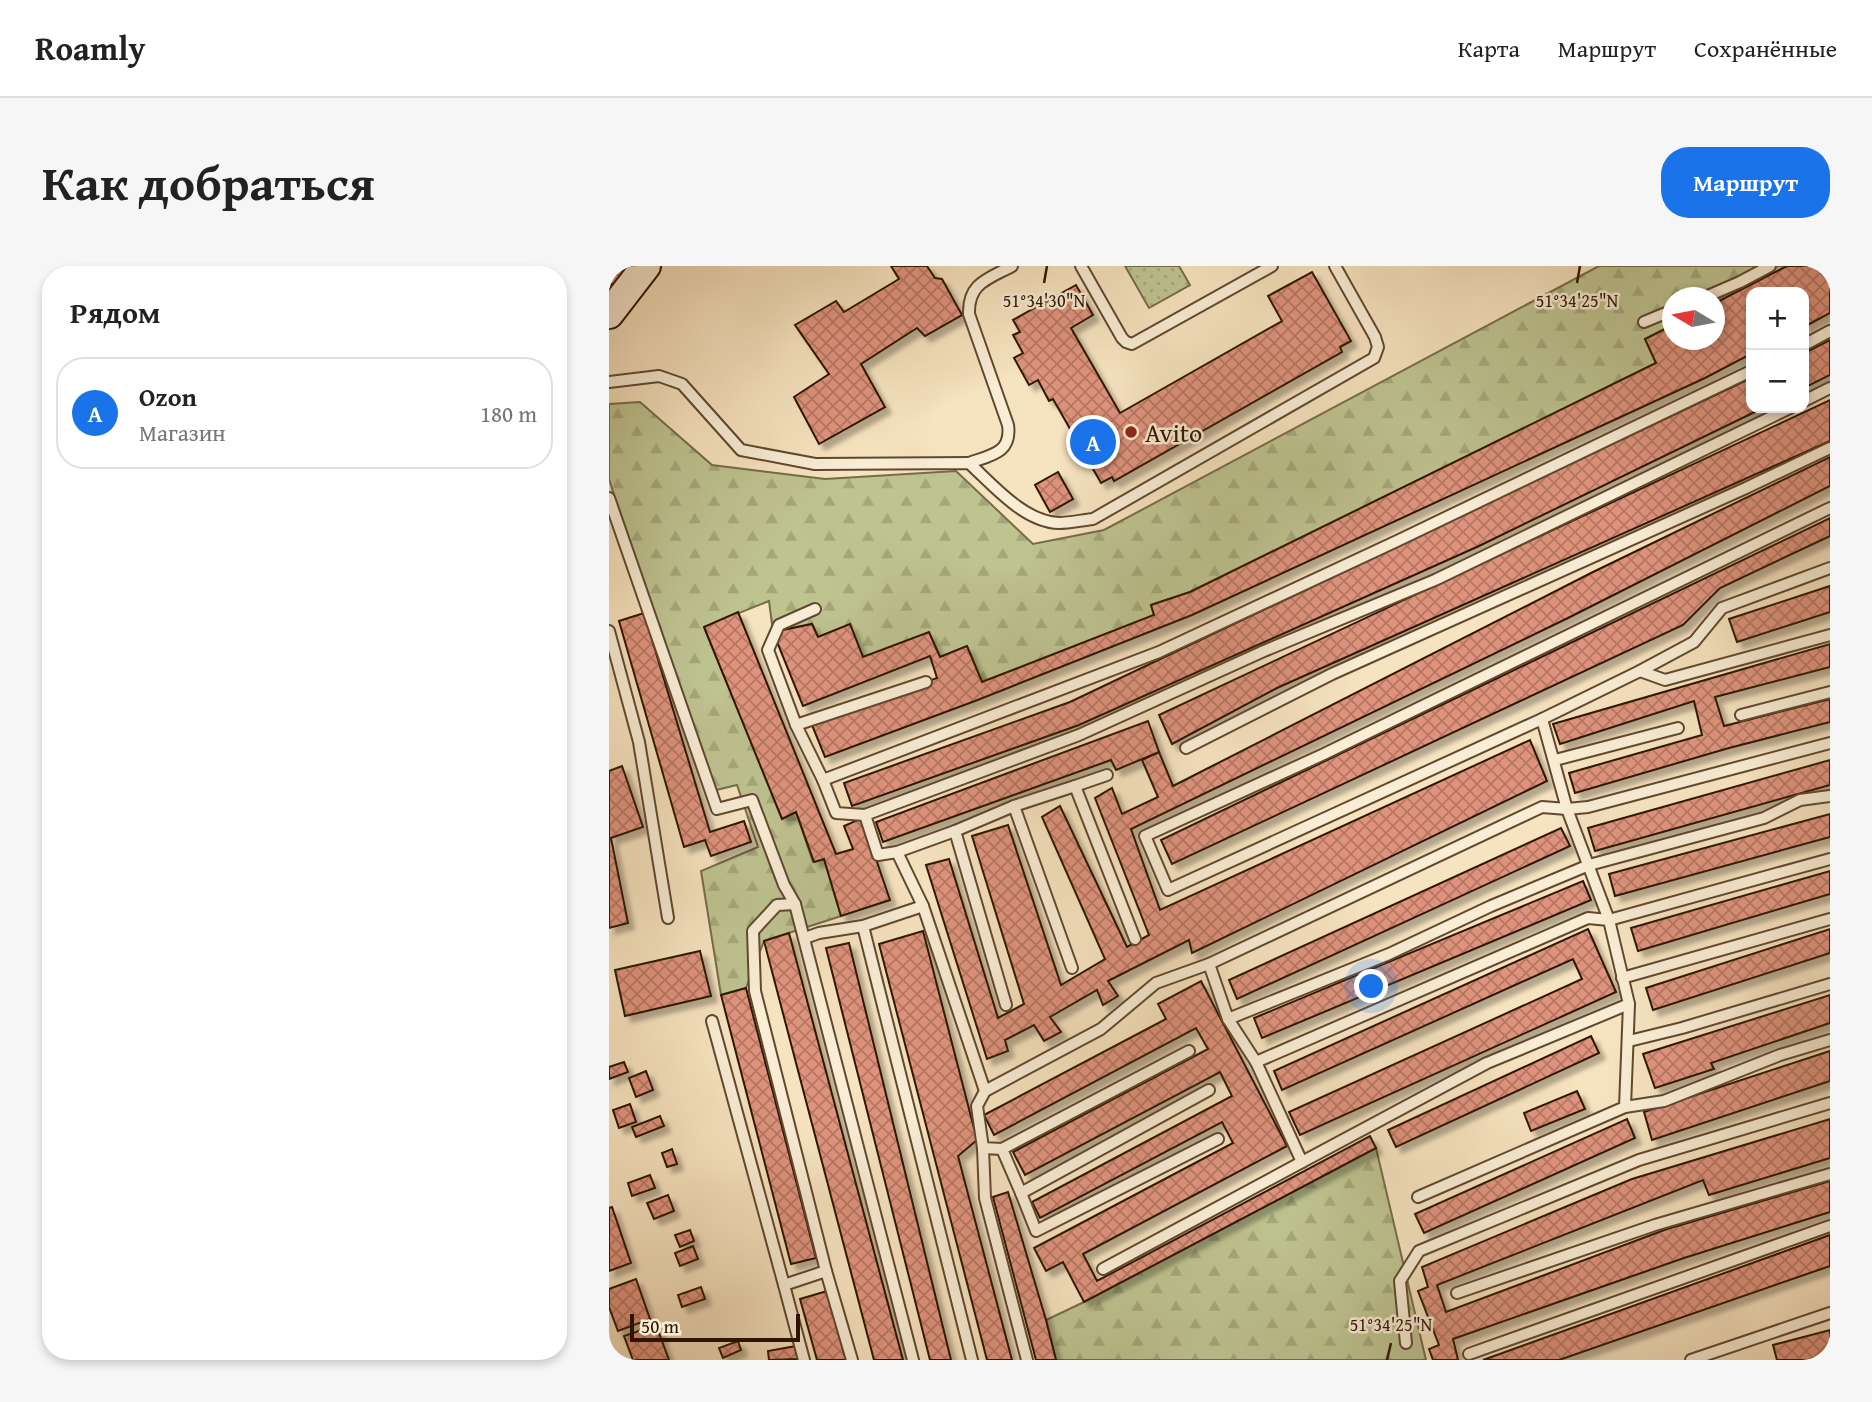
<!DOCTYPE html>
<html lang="ru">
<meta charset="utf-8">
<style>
:root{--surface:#fff;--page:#f6f6f6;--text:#222;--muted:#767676;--line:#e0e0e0;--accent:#1a73e8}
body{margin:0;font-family:"Gentium Book Plus",serif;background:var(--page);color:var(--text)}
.controls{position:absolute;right:21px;top:21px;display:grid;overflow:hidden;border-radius:14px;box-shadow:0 4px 10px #0003}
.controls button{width:63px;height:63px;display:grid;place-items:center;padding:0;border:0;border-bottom:2px solid var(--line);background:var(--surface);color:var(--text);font:35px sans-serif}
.compass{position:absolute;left:1053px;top:21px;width:63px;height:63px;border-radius:50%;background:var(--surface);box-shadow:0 4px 10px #0003;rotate:280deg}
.scale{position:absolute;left:21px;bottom:18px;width:170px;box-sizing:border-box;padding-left:7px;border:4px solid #2e1500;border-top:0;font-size:19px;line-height:24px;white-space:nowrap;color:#2e1500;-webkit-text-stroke:5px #f9edd5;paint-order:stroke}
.you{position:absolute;left:763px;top:721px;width:24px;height:24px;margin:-18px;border:5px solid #fff;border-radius:50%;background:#1a73e8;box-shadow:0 0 0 10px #1a73e833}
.badge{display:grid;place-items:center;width:46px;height:46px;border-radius:50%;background:var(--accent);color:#fff;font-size:23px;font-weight:700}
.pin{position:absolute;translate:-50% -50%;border:4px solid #fff;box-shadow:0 2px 7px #0006}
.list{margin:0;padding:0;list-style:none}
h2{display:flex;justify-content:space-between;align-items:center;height:91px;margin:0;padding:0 28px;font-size:30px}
h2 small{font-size:23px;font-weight:400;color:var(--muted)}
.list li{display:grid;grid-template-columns:46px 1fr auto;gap:21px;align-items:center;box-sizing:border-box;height:112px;margin:0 14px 14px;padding:0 14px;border:2px solid var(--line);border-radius:28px}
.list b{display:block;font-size:26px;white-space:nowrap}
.list p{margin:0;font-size:23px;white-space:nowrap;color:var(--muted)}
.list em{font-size:23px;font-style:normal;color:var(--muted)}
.map{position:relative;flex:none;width:1221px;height:1094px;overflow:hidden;border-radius:28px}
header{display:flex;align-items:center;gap:42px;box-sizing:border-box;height:98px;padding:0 35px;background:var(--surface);border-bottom:2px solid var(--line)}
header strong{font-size:33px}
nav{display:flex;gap:38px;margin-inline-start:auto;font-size:24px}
.intro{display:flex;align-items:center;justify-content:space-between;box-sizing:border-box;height:168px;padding:0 42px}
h1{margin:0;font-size:49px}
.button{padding:18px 32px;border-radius:28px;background:var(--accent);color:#fff;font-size:24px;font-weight:700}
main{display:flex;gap:42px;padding:0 42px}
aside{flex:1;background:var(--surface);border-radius:28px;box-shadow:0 4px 10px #0003}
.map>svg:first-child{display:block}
.forest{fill:url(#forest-firs);stroke:#766c48;stroke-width:2}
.park{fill:url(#park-dots);stroke:#766c48;stroke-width:2}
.building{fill:url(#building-cross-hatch);stroke:#2e1500;stroke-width:2;filter:url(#shadow)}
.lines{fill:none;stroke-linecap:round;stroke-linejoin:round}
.lane-casing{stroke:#604830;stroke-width:14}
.secondary-casing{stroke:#2e1500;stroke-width:32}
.lane{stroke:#f9edd5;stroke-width:10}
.secondary{stroke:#f9edd5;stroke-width:28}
.ticks{fill:none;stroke:#2e1500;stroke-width:2.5}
.poi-dot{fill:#8f2418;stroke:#f9edd5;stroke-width:2.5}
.labels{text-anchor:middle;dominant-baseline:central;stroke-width:5;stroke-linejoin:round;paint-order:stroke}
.poi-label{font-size:26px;fill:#2e1500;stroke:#f9edd5;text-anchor:start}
.ticks-label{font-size:18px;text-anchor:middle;fill:#2e1500;stroke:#f9edd5;stroke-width:5;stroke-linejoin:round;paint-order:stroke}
</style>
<header>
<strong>Roamly</strong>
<nav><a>Карта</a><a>Маршрут</a><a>Сохранённые</a></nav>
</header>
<div class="intro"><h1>Как добраться</h1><a class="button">Маршрут</a></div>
<main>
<aside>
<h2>Рядом<small></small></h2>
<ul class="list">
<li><span class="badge">A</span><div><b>Ozon</b><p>Магазин</p></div><em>180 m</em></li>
</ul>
</aside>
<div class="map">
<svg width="1221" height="1094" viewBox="0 0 1221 1094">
<defs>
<pattern id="forest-firs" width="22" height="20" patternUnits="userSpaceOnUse" patternTransform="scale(1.75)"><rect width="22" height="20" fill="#bec390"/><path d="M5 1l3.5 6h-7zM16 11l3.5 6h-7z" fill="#a4a77a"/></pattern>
<pattern id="park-dots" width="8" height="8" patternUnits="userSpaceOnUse" patternTransform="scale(1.75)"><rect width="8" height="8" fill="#bec390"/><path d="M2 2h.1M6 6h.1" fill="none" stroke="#a4a77a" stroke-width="1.8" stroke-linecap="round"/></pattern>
<pattern id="building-cross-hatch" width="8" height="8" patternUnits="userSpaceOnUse" patternTransform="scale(1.75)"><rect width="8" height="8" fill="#df937d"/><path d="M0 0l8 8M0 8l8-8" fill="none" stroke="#b57764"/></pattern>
<filter id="shadow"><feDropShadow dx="6" dy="6" stdDeviation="2" flood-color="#0004"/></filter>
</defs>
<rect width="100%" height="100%" fill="#f6e3bf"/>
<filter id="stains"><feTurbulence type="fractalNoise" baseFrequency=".00286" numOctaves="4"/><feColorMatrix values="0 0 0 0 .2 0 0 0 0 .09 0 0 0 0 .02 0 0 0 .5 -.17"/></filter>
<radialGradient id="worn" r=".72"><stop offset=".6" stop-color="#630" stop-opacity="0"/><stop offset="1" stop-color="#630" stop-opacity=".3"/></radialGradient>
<g class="forest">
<polygon points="990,0 1178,0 1106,37 1106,32 1064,32 1063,59 1036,73 1047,97 581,326 542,339 545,349 373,416 358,380 331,391 320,367 254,391 241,359 209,371 203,358 164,366 160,335 95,361 173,552 187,546 204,596 215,593 232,650 155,675 137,722 112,729 92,605 149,581 128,519 107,524 41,341 0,213 0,138 31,136 103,199 216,213 347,205 424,278 495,264"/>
<polygon points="767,882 817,1094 447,1094 437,1054 475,1036"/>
</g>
<polygon class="park" points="516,0 570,0 581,19 540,42"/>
<g class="building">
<polygon points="0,0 27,0 17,13 1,19"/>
<polygon points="282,0 318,0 326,12 333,13 353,49 316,70 308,62 252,98 276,141 210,178 185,131 220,108 186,59 227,35 235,46 290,13"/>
<polygon points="1178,0 1221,0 1221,47 1195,61 1195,26 1142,26 1142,88 1096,112 583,349 366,435 216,491 203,459 328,412 321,390 194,440 164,366 203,358 209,371 241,358 254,391 320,366 331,391 358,380 373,416 545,349 542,339 581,326 1047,97 1036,73 1064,59 1064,74 1106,74 1106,37"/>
<polygon points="703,6 742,75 731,81 733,86 505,215 503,211 492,217 444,133 440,135 429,114 420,119 405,92 414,87 404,69 411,66 404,54 467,19 484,49 462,62 511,147 673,55 659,30"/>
<polygon points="1221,74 1221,109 1195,122 1195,87"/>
<polygon points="1142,112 1142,142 1154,142 870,280 470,459 243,540 235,517 461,436"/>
<polygon points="1221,134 1221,175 668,422 563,478 550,449"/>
<polygon points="1221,191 1221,220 959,352 522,563 551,644 921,474 938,515 583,687 580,674 499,715 509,730 494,739 488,724 441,751 452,766 435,775 425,759 396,774 399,785 378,793 317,599 340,593 389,752 415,738 363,570 399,559 452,719 496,693 433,551 451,540 518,681 540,669 486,532 503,522 513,548 549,531 533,494 550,486 564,520 982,307"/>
<polygon points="449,206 464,233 441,246 426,219"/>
<polygon points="1221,252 1221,270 1111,322 1074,359 563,598 552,574"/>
<polygon points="1221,320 1221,346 1128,376 1120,353"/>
<polygon points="129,346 227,588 244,583 235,560 253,552 281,634 232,650 215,593 205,596 187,546 173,553 95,361"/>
<polygon points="35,347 101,566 135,555 142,576 102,590 96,574 75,581 10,355"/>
<polygon points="1221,378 1221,401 1106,431 1115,460 1221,433 1221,456 1120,482 966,527 960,507 1093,469 1085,435 951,478 944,458"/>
<polygon points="539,455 550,486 507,504 502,494 274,576 267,556"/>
<polygon points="1221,494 1221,519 986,585 979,562"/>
<polygon points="13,500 34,561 2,572 19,657 0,662 0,505"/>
<polygon points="1221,548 1221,571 1006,630 1000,608"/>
<polygon points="952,562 961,580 628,733 620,714"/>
<polygon points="1221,605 1221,628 1029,685 1022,662"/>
<polygon points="974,615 982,634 653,772 645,752"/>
<polygon points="979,663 1007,726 691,869 680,846 973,713 964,693 673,824 665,805"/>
<polygon points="1221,663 1221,687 1044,744 1037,722"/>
<polygon points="314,665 368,874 349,890 403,1094 378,1094 270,678"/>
<polygon points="180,667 294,1094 265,1094 155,675"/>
<polygon points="240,677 342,1094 321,1094 217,682"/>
<polygon points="91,685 102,730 16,750 6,704"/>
<polygon points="592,715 678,880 474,988 488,1015 761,870 767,882 475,1036 454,996 437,1005 425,982 624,877 613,856 431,952 423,936 623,830 611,806 416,909 404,886 599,783 587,762 385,869 375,849 557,753 549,738"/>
<polygon points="137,722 207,992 182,998 112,729"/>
<polygon points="1221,729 1221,757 1102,797 1105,803 1046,822 1034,788"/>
<polygon points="982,770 990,787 787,881 779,864"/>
<polygon points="1221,785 1221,815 1043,874 1035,846"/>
<polygon points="15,796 19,806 0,813 0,801"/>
<polygon points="37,805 44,824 27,831 20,812"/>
<polygon points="968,825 976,843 922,865 915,847"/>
<polygon points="21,838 27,856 10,862 4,844"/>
<polygon points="51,850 55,860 27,871 23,861"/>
<polygon points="1018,853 1026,872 815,967 806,948"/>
<polygon points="1221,853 1221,892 1100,929 1094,914 828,1019 837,1046 1058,963 1221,915 1221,946 1075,992 844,1073 849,1094 824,1094 820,1083 830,1079 809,1025 819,1021 813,1001 1023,913"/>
<polygon points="63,883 68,898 58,901 53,887"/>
<polygon points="41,909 46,922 23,930 19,917"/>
<polygon points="399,926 437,1054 447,1094 427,1094 384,931"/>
<polygon points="59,929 65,945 45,953 38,937"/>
<polygon points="3,941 22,997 0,1005 0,942"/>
<polygon points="81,964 85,975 71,981 66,969"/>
<polygon points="1221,969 1221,1000 950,1094 874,1094"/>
<polygon points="84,980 89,993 71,1000 66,987"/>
<polygon points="27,1013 41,1053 9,1065 0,1041 0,1023"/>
<polygon points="92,1021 96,1033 73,1041 69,1029"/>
<polygon points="218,1025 237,1094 208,1094 191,1033"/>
<polygon points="47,1059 60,1094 24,1094 15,1070"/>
<polygon points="1221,1064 1221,1088 1198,1094 1168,1094 1164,1079"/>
<polygon points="129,1075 132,1084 114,1092 110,1082"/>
<polygon points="187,1080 189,1093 160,1094 159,1085"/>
</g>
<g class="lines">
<g class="lane-casing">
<g id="lane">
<polyline points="472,0 513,72 517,76 523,78 663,0"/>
<polyline points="1094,32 1131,16 1161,0"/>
<polyline points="1035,56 1064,44"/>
<polyline points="1195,79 1221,65"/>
<path d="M0,116l50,-6 23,8 59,66 74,14 154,-1c24,22 55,59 90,60 11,0 23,-3 34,-4l281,-161 4,-11 -3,-10 -40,-71"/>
<polyline points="1195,135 1221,122"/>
<path d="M360,197c22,-8 43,-10 39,-38l-39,-111c-1,-31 19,-35 43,-48"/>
<polyline points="0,232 108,543 143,534 175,619 186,638 304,1094"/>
<polyline points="1221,242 715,488 536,570 559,624 933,453 1031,405 1085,376 1113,342 1221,302"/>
<polyline points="206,343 170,359 159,384 187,459 214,514 550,386 788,275 1142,105"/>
<polyline points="0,365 30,476 59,652"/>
<polyline points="1031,405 1056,414 1221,369"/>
<polyline points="1132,449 1221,426"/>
<polyline points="187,459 317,416"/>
<polyline points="577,482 723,408 1137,222 1221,182"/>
<polyline points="946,494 1069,462"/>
<polyline points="214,514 227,547 256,549 470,469 655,385 826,314 1181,142"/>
<polyline points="466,520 498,509"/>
<polyline points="405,540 463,702"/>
<polyline points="256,549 269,589 288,586"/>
<polyline points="346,565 397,739"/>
<polyline points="186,638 168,639 144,665 146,725 217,1005 243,1094"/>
<polyline points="254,660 363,1094"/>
<polyline points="196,672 210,667 254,660 314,640"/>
<polyline points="526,673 466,520 405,540 346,565 288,586 314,640 376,825 492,763 547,717 600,698 933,541 958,543 933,453"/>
<polyline points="600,698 619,753 647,796 979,652 1000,654 1221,593"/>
<polyline points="1013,712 1221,653"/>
<polyline points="619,753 780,688 882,640 980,599 1155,552 1191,534 1221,530"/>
<polyline points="103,755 175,1019"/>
<polyline points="1020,775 1073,762 1221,718"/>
<polyline points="600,824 412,927 427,965 609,873"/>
<polyline points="376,825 368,840 374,882 393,883"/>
<polyline points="1016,841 1055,835 1171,789 1221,774"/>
<polyline points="374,882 376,932 418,1094"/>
<polyline points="693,896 878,797 1020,738 1000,654 958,543 979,541 1221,477"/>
<polyline points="412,927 393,883 580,785"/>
<polyline points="809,931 1016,841 1020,738"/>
<polyline points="494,1003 693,896 647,796"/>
<polyline points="848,1027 1046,959 1221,908"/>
<polyline points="797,1077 791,1015 810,985 1030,894 1221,837"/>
<polyline points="860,1088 1221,960"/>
<polyline points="195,1094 175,1019 217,1005"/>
<polyline points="1082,1094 1221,1047"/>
</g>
</g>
<g class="secondary-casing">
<polyline id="secondary" points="0,48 37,0"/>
</g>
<use href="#lane" class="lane"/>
<use href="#secondary" class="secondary"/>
</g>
<path class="ticks" d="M435,17l3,-17M968,17l3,-17M778,1094l4,-17"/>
<circle class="poi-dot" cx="522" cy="166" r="7"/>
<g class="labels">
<g class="poi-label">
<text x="536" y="166">Avito</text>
</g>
</g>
<g class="ticks-label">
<text x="435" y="41">51°34'30"N</text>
<text x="968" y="41">51°34'25"N</text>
<text x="782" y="1065">51°34'25"N</text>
</g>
<rect width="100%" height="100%" filter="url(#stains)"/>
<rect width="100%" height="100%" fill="url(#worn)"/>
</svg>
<div class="controls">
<button>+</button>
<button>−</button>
</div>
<svg class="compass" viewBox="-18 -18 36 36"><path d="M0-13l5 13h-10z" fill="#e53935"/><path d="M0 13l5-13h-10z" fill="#767676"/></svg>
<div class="scale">50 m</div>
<div class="you"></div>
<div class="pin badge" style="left:484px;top:176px">A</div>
</div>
</main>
